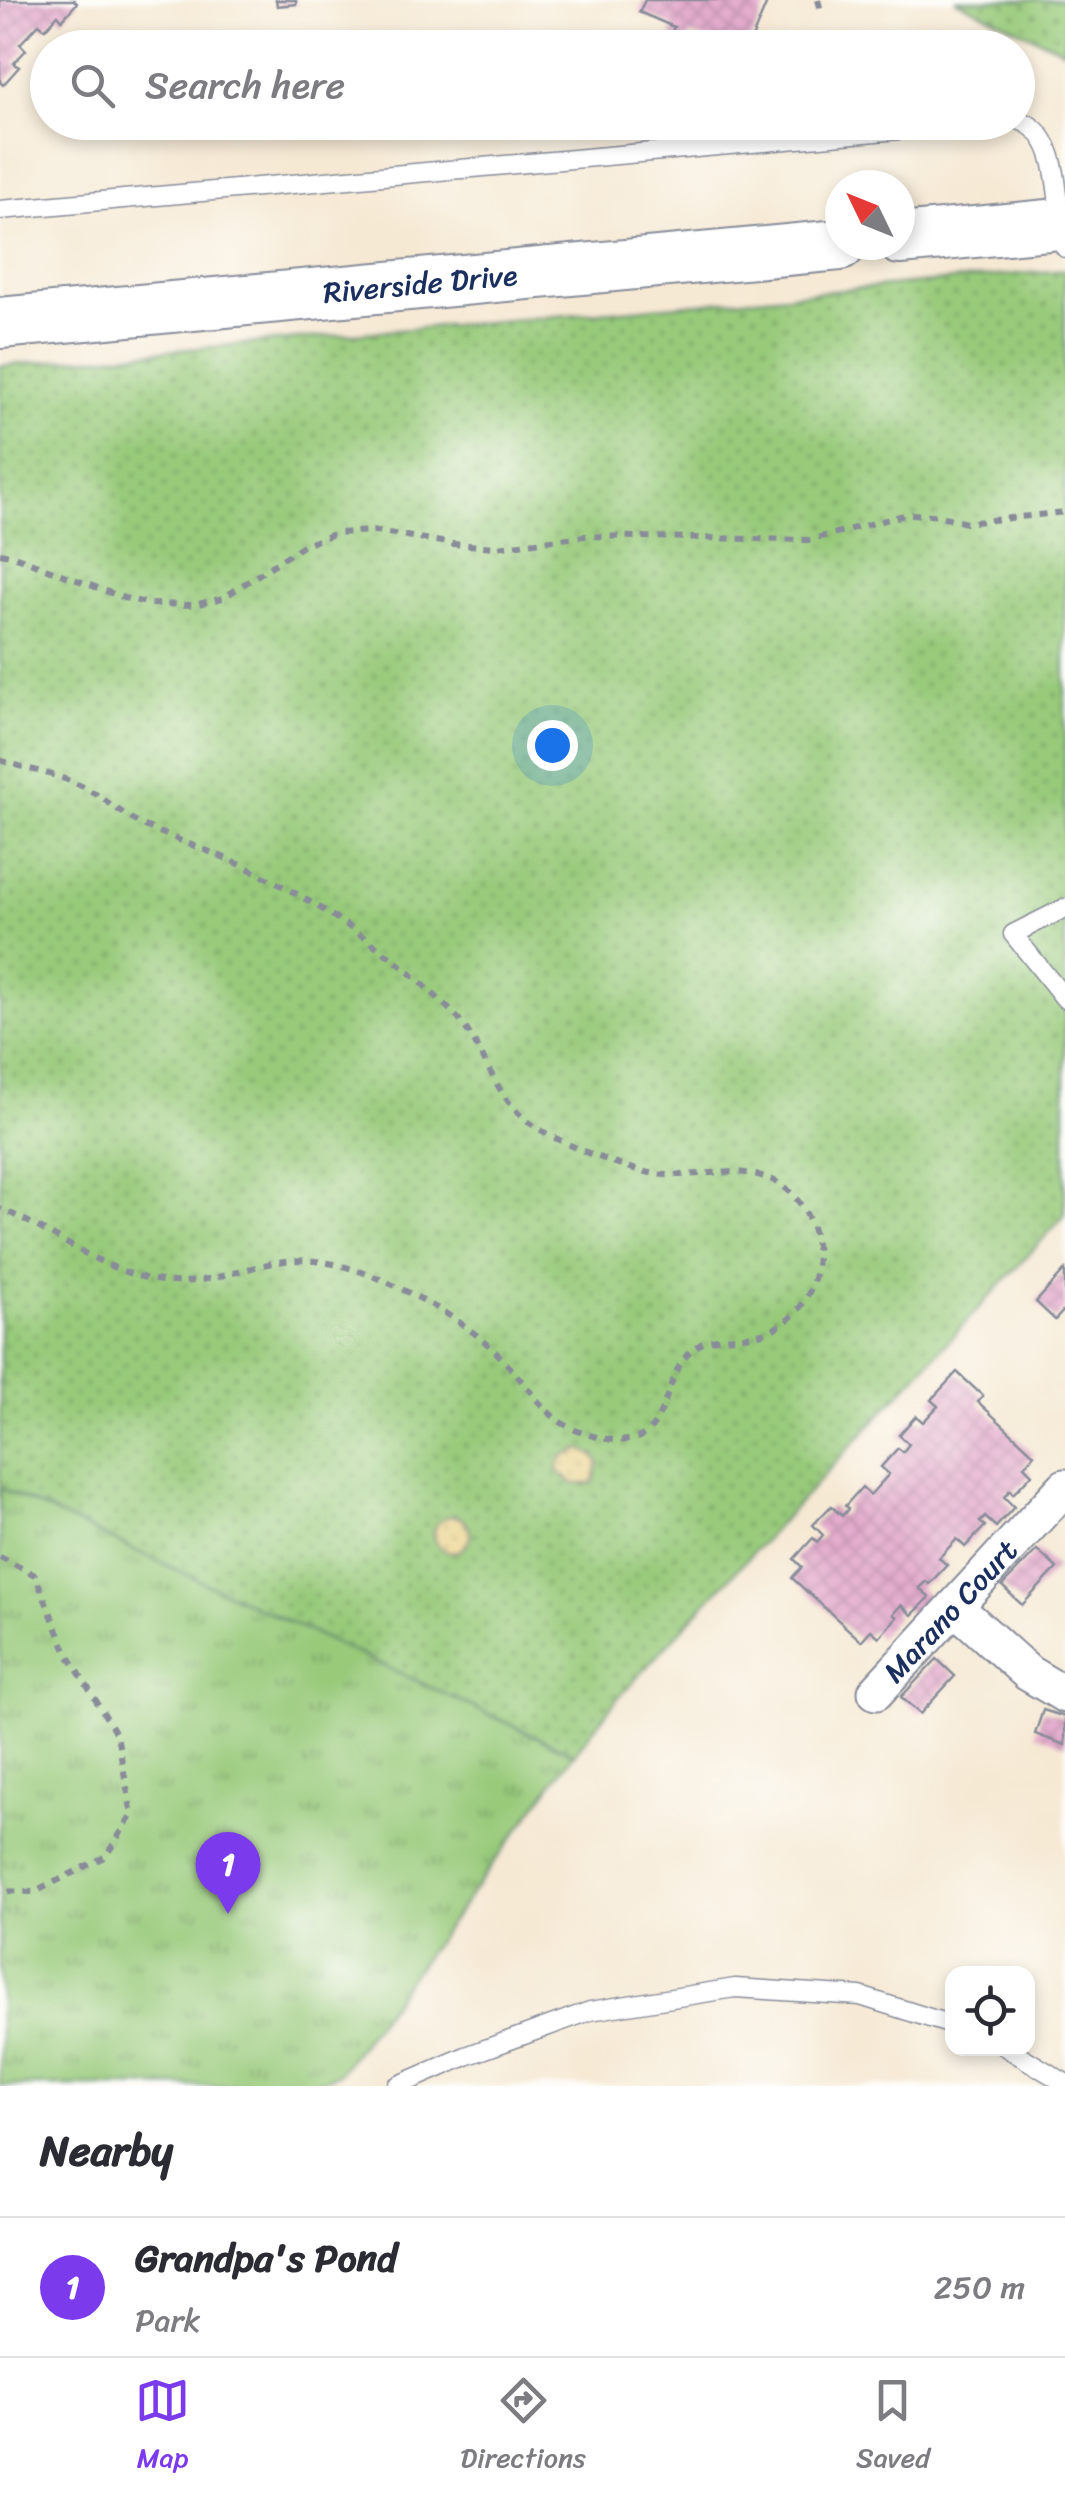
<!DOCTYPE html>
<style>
:root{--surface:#fff;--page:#f2f2f3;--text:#2b2b33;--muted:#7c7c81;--line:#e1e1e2;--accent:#7c3aed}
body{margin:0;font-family:Sriracha,sans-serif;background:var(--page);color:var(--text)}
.controls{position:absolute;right:30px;bottom:30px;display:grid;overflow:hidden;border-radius:20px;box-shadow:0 5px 15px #0003}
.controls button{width:90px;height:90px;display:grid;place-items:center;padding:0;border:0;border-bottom:2px solid var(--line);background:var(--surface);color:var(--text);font:50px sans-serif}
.compass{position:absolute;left:825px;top:170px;width:90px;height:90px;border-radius:50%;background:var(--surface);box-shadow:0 5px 15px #0003;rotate:313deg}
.you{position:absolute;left:552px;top:745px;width:35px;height:35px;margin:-25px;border:8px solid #fff;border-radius:50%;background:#1a73e8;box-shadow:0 0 0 15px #1a73e833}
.badge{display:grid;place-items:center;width:65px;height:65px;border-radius:50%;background:var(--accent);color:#fff;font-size:32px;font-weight:700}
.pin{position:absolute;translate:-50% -82px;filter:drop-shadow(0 2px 5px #0008)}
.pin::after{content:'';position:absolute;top:52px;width:35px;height:30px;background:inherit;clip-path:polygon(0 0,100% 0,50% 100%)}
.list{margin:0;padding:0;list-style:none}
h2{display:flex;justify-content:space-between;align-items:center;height:130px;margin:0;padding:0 40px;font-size:42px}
h2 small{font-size:32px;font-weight:400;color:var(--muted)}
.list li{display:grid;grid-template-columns:65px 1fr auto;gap:30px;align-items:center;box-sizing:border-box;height:140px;padding:0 40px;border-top:2px solid var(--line)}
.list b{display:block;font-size:38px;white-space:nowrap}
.list p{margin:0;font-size:32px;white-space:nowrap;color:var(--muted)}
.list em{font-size:32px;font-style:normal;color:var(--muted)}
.icon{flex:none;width:55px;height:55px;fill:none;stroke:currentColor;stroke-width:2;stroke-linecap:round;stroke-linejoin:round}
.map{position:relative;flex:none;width:1065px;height:2086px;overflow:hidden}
.search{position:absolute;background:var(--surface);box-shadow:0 5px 15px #0003;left:30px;right:30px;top:30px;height:110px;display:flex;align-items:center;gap:25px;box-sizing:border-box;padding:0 35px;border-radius:55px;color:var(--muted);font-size:38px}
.sheet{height:270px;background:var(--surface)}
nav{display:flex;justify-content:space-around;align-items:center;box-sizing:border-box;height:140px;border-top:2px solid var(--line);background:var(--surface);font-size:28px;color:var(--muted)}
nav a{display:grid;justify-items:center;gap:5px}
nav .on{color:var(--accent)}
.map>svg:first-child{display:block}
.grass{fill:url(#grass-dots);stroke:#5a7c6c;stroke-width:2.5}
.sand{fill:url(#sand-dots);stroke:#84847e;stroke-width:2.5}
.park{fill:url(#park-tufts);stroke:#5a7c6c;stroke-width:2.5}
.building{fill:url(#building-cross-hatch)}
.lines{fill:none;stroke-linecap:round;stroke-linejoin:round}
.lane-casing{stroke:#888c99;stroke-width:21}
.street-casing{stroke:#888c99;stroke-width:39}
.secondary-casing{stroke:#888c99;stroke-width:54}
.path{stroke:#888c99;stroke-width:6;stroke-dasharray:8 8;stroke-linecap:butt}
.lane{stroke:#fff;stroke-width:18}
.street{stroke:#fff;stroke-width:35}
.secondary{stroke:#fff;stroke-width:50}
.labels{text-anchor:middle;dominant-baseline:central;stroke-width:8;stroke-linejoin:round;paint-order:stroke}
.street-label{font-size:30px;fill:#1b2f5e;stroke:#fdfcf7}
</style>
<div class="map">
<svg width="1065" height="2086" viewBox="0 0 1065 2086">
<defs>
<pattern id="grass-dots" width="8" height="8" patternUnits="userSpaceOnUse" patternTransform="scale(2.5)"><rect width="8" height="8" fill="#98ca7a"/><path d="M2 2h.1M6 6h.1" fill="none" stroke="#7ba467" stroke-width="1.8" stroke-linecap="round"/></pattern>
<pattern id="sand-dots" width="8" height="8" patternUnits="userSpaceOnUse" patternTransform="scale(2.5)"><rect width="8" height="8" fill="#eeda9e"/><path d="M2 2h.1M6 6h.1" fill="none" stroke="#ccbb8a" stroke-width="1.8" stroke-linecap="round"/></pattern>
<pattern id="park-tufts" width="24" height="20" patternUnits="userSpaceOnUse" patternTransform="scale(2.5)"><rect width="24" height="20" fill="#98ca7a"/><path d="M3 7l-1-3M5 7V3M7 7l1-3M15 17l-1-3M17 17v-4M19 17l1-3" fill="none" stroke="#7ba467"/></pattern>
<pattern id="building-cross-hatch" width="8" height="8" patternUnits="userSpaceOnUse" patternTransform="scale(2.5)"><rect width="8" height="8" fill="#e4accd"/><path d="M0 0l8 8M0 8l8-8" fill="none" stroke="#c394b2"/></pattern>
</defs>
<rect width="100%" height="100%" fill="#fdfcf7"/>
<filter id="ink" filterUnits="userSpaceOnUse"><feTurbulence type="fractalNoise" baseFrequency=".01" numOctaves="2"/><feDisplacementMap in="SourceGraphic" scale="20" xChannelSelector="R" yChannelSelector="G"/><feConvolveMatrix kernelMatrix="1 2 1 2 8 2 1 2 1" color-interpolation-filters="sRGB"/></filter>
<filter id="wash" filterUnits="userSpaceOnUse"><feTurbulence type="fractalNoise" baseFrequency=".0048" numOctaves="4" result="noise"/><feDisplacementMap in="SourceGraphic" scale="40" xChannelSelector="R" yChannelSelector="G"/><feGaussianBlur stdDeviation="2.25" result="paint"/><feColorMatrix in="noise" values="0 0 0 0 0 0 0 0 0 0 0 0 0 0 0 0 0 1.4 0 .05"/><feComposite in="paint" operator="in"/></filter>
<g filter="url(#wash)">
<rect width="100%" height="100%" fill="#f6e9d4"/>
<g class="grass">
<polygon points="955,0 1065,0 1065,51"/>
<polygon points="1065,270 1065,1215 617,1699 574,1754 0,1488 0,366"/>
</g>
<g class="sand">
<polygon points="581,1449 593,1455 599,1462 593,1484 574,1484 557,1470 562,1457"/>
<circle cx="452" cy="1534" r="18"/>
</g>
<polygon class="park" points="0,1488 574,1754 339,2074 307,2086 0,2086"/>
<g id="blocks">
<g class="building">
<polygon points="0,0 74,0 77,3 62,20 58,15 45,29 39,24 20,44 26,50 14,63 19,67 3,85 0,82"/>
<polygon points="276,0 296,0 296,4 277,6"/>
<polygon points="645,0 768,0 748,48 730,48 691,35 687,44 670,37 674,27 639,12"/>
<polygon points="1065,1270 1065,1309 1055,1320 1036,1302"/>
<polygon points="957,1372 983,1396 978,1402 1034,1454 1024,1466 1032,1474 1013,1494 1010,1490 1004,1497 1014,1507 996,1527 985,1517 980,1522 985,1526 965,1547 957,1539 939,1558 947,1565 929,1584 926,1581 919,1588 930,1597 912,1615 901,1605 893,1614 897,1617 879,1637 871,1630 861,1641 792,1578 802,1567 794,1559 813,1538 817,1542 823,1535 813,1525 831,1506 842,1516 848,1509 845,1506 862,1487 870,1495 889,1474 881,1467 898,1448 903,1452 909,1444 899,1435 916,1416 923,1422 938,1406 931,1400"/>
<polygon points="1037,1550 1057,1568 1022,1605 1002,1586"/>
<polygon points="937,1659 955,1676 920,1714 901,1697"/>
<polygon points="1043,1710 1065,1717 1065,1745 1035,1734"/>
</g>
</g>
</g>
<g filter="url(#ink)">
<use href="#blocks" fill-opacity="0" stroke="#888c99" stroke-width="2.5"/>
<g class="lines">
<g class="lane-casing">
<g id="lane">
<path d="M1018,120c47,14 36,87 47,128"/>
<polyline points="0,210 988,122"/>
<polyline points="1065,908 1013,934 1065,999"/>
<polyline points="1007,2048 1065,2083"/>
<polyline points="397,2086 466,2056 590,2011 735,1988 860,1996 952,2025"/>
</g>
</g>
<g class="street-casing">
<g id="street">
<polyline points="955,1607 1028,1673 1065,1695"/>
<path id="s1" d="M876,1692l189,-205"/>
</g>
</g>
<g class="secondary-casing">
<g id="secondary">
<polyline points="900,239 1059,224"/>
<path id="s2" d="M0,323l840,-78"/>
</g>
</g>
<g class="path">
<polyline points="818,0 822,14"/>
<polyline points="0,553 14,556 124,598 151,604 194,605 223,598 302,546 336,533 377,531 453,544 496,547 584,536 809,540 908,514 937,515 966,523 1065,512"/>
<path d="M0,760c25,9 53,13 77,24 24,10 44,31 68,42 31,14 63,24 94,38 77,36 154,88 214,149 31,31 38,79 74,108 26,20 96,48 129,53 45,6 100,-17 136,20 38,39 33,112 -21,136 -27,12 -63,0 -84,25 -29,34 -17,96 -80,84 -58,-10 -65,-37 -101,-76 -20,-23 -45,-41 -71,-56 -47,-27 -107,-56 -162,-44 -39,8 -77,25 -118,17 -59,-11 -101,-50 -155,-71"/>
<polyline points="0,1557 35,1575 67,1653 117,1735 132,1815 106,1856 35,1892 0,1891"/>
</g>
<use href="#lane" class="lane"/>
<use href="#street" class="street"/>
<use href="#secondary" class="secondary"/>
</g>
</g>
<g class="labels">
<g class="street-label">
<text stroke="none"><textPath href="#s2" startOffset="422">Riverside Drive</textPath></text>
<text stroke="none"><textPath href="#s1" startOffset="110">Marano Court</textPath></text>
</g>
</g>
</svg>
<div class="controls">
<button><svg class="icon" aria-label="locate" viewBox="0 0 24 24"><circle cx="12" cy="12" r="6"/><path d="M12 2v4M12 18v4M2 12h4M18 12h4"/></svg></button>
</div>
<svg class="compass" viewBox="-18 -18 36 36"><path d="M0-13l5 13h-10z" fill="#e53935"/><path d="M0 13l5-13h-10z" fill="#7c7c81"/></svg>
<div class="you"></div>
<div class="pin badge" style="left:228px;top:1914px">1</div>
<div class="search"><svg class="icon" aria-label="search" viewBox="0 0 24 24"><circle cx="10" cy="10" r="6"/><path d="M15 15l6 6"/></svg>Search here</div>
</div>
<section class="sheet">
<h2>Nearby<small></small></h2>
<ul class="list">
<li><span class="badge">1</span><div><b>Grandpa's Pond</b><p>Park</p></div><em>250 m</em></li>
</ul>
</section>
<nav>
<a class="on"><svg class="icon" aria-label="map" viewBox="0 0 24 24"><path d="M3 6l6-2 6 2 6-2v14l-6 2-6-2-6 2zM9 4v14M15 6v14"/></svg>Map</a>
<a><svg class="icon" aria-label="directions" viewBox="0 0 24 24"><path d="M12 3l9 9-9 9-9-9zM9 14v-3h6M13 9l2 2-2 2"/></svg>Directions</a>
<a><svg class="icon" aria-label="saved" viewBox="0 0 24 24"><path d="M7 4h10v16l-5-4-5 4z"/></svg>Saved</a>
</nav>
